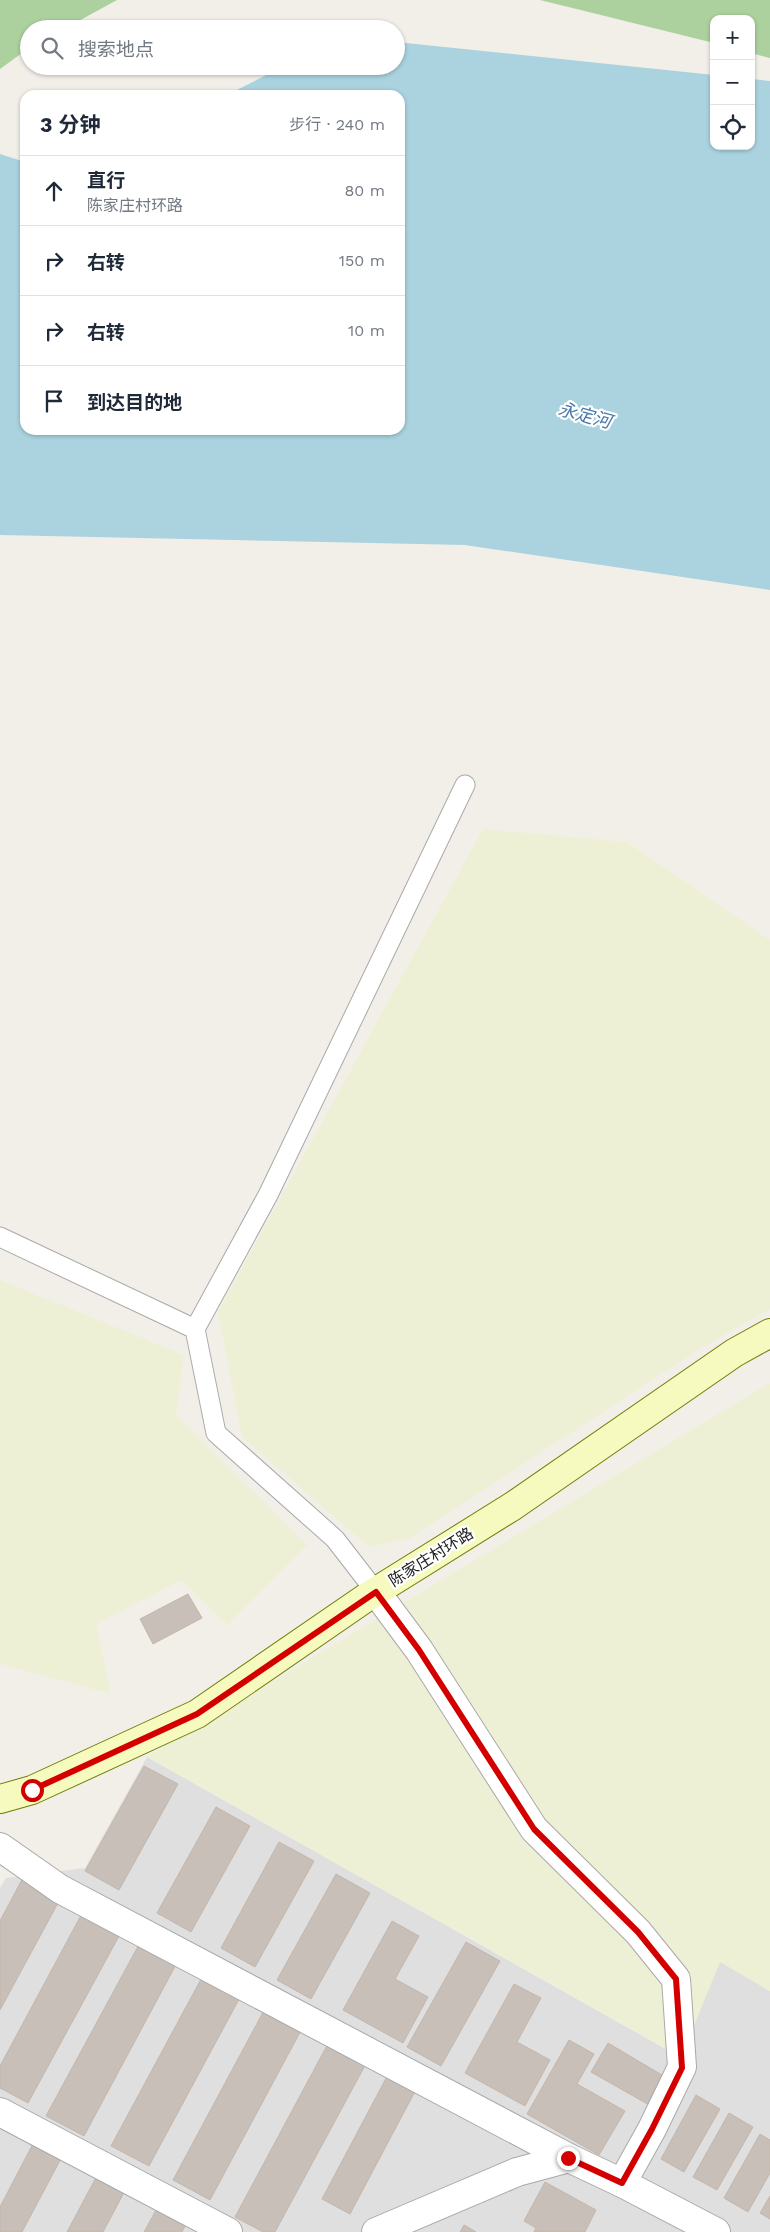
<!DOCTYPE html>
<html lang="zh">
<meta charset="utf-8">
<style>
:root{--surface:#fff;--page:#f6f6f7;--text:#1f2937;--muted:#747a83;--line:#e0e1e3}
body{margin:0;font-family:"Work Sans","Noto Sans SC",sans-serif;background:var(--page);color:var(--text)}
.controls{position:absolute;right:15px;top:15px;display:grid;overflow:hidden;border-radius:10px;box-shadow:0 1px 4px #0004}
.controls button{width:45px;height:45px;display:grid;place-items:center;padding:0;border:0;border-bottom:1px solid var(--line);background:var(--surface);color:var(--text);font:25px sans-serif}
.stop{position:absolute;width:15px;height:15px;margin:-11px;border:4px solid #d40000;border-radius:50%;background:#fff}
.stop.end{background:#d40000;border-color:#fff;box-shadow:0 1px 5px #0008}
.list{margin:0;padding:0;list-style:none}
h2{display:flex;justify-content:space-between;align-items:center;height:65px;margin:0;padding:0 20px;font-size:21px}
h2 small{font-size:16px;font-weight:400;color:var(--muted)}
.list li{display:grid;grid-template-columns:32px 1fr auto;gap:15px;align-items:center;box-sizing:border-box;height:70px;padding:0 20px;border-top:1px solid var(--line)}
.list b{display:block;font-size:19px;white-space:nowrap}
.list p{margin:0;font-size:16px;white-space:nowrap;color:var(--muted)}
.list em{font-size:16px;font-style:normal;color:var(--muted)}
.icon{flex:none;width:28px;height:28px;fill:none;stroke:currentColor;stroke-width:2;stroke-linecap:round;stroke-linejoin:round}
.map{position:relative;flex:none;width:770px;height:2232px;overflow:hidden}
.search{position:absolute;background:var(--surface);box-shadow:0 1px 4px #0004;left:20px;top:20px;width:385px;height:55px;display:flex;align-items:center;gap:12px;box-sizing:border-box;padding:0 18px;border-radius:28px;color:var(--muted);font-size:19px}
.panel{position:absolute;background:var(--surface);box-shadow:0 1px 4px #0004;left:20px;top:90px;width:385px;height:345px;border-radius:15px}
.map>svg:first-child{display:block}
.residential{fill:#e0dfdf}
.farmland{fill:#eef0d5}
.forest{fill:#add19e}
.water{fill:#aad3df}
.building{fill:#c7bfb8;stroke:#c4b6ab}
.lines{fill:none;stroke-linecap:round;stroke-linejoin:round}
.lane-casing{stroke:#a9a9a9;stroke-width:21}
.street-casing{stroke:#a9a9a9;stroke-width:30}
.secondary-casing{stroke:#707d05;stroke-width:30}
.lane{stroke:#fff;stroke-width:19}
.street{stroke:#fff;stroke-width:28}
.secondary{stroke:#f7fabf;stroke-width:28}
.route{stroke:#d40000;stroke-width:6}
.labels{text-anchor:middle;dominant-baseline:central;stroke-width:4.5;stroke-linejoin:round;paint-order:stroke}
.street-label{font-size:16px;fill:#222;stroke:#fff}
.water-label{font-size:18px;font-style:italic;fill:#4a7aab;stroke:#fff}
</style>
<div class="map">
<svg width="770" height="2232" viewBox="0 0 770 2232">
<rect width="100%" height="100%" fill="#f2efe9"/>
<polygon class="residential" points="147,1757 680,2057 720,1961 770,1991 770,2232 0,2232 0,1888 6,1878 85,1868"/>
<g class="farmland">
<polygon points="483,829 627,842 770,940 770,1309 701,1348 410,1538 369,1547 242,1437 218,1312"/>
<polygon points="0,1280 184,1355 176,1415 307,1545 227,1625 181,1580 96,1624 111,1694 0,1664"/>
<polygon points="770,1383 770,1991 720,1962 681,2057 147,1757"/>
</g>
<g class="forest">
<polygon points="0,0 117,0 64,29 29,29 29,48 0,69"/>
<polygon points="540,0 770,0 770,58 751,53 751,19 714,19 714,43"/>
</g>
<polygon class="water" points="396,42 714,75 714,146 751,146 751,79 770,81 770,590 465,545 0,535 0,154 25,162 25,430 400,430 400,95 227,95 284,66 396,66"/>
<g class="building">
<polygon points="188,1594 202,1618 153,1644 140,1619"/>
<polygon points="144,1766 178,1784 119,1890 85,1871"/>
<polygon points="216,1807 250,1826 191,1932 157,1913"/>
<polygon points="279,1842 314,1861 255,1967 221,1948"/>
<polygon points="26,1872 64,1892 0,2010 0,1921"/>
<polygon points="336,1874 370,1893 311,1999 277,1980"/>
<polygon points="86,1906 124,1927 28,2103 0,2088 0,2066"/>
<polygon points="392,1921 419,1936 395,1979 428,1997 403,2043 343,2010"/>
<polygon points="142,1939 179,1959 84,2136 46,2116"/>
<polygon points="466,1942 500,1961 441,2066 407,2047"/>
<polygon points="206,1970 244,1990 149,2166 111,2146"/>
<polygon points="514,1984 541,1998 517,2042 550,2060 525,2106 465,2073"/>
<polygon points="268,2003 305,2023 210,2200 173,2180"/>
<polygon points="330,2040 368,2060 275,2232 263,2232 235,2217"/>
<polygon points="569,2040 594,2054 577,2084 625,2111 599,2155 527,2114"/>
<polygon points="608,2043 667,2078 651,2106 591,2072"/>
<polygon points="392,2067 420,2082 350,2214 322,2199"/>
<polygon points="696,2095 720,2109 684,2172 661,2159"/>
<polygon points="729,2113 753,2127 717,2190 693,2177"/>
<polygon points="760,2134 770,2140 770,2173 748,2212 724,2198"/>
<polygon points="37,2136 65,2151 22,2232 0,2232 0,2207"/>
<polygon points="100,2170 128,2185 103,2232 67,2232"/>
<polygon points="545,2182 596,2210 585,2232 534,2232 536,2228 524,2221"/>
<polygon points="770,2196 770,2219 760,2213"/>
<polygon points="161,2201 190,2216 182,2232 144,2232"/>
<polygon points="464,2225 476,2232 460,2232"/>
</g>
<g class="lines">
<g class="lane-casing">
<g id="lane">
<polyline points="0,1237 195,1329 216,1433 335,1539 376,1592"/>
<polyline points="195,1329 268,1195 465,785"/>
</g>
</g>
<g class="street-casing">
<g id="street">
<polyline points="376,1592 419,1650 534,1829 638,1932 676,1979 682,2067 652,2129 622,2183"/>
<polyline points="0,1847 60,1889 569,2158 622,2183 716,2232"/>
<polyline points="0,2112 228,2232"/>
<polyline points="376,2232 517,2172 569,2158"/>
</g>
</g>
<g class="secondary-casing">
<polyline id="secondary" points="0,1799 32,1790 197,1714 367,1597 513,1506 734,1353 770,1333"/>
</g>
<use href="#lane" class="lane"/>
<use href="#street" class="street"/>
<use href="#secondary" class="secondary"/>
</g>
<g class="lines">
<polyline class="route" points="32,1790 197,1714 376,1592 419,1650 534,1829 638,1932 676,1979 682,2068 652,2129 622,2183 568,2158"/>
</g>
<g class="labels">
<g class="street-label">
<text transform="translate(431 1557) rotate(-32)">陈家庄村环路</text>
</g>
<g class="water-label">
<text transform="translate(585 415) rotate(15)">永定河</text>
</g>
</g>
</svg>
<div class="controls">
<button>+</button>
<button>−</button>
<button><svg class="icon" aria-label="locate" viewBox="0 0 24 24"><circle cx="12" cy="12" r="6"/><path d="M12 2v4M12 18v4M2 12h4M18 12h4"/></svg></button>
</div>
<div class="stop" style="left:32px;top:1790px"></div>
<div class="stop end" style="left:568px;top:2158px"></div>
<div class="search"><svg class="icon" aria-label="search" viewBox="0 0 24 24"><circle cx="10" cy="10" r="6"/><path d="M15 15l6 6"/></svg>搜索地点</div>
<section class="panel">
<h2>3 分钟<small>步行 · 240 m</small></h2>
<ul class="list">
<li><svg class="icon" aria-label="ahead" viewBox="0 0 24 24"><path d="M12 20V5M6 11l6-6 6 6"/></svg><div><b>直行</b><p>陈家庄村环路</p></div><em>80 m</em></li>
<li><svg class="icon" aria-label="right" viewBox="0 0 24 24"><path d="M7 20v-9h11M14 6l5 5-5 5"/></svg><div><b>右转</b></div><em>150 m</em></li>
<li><svg class="icon" aria-label="right" viewBox="0 0 24 24"><path d="M7 20v-9h11M14 6l5 5-5 5"/></svg><div><b>右转</b></div><em>10 m</em></li>
<li><svg class="icon" aria-label="arrive" viewBox="0 0 24 24"><path d="M6 21V4h12l-3 4 3 4H6"/></svg><div><b>到达目的地</b></div></li>
</ul>
</section>
</div>
